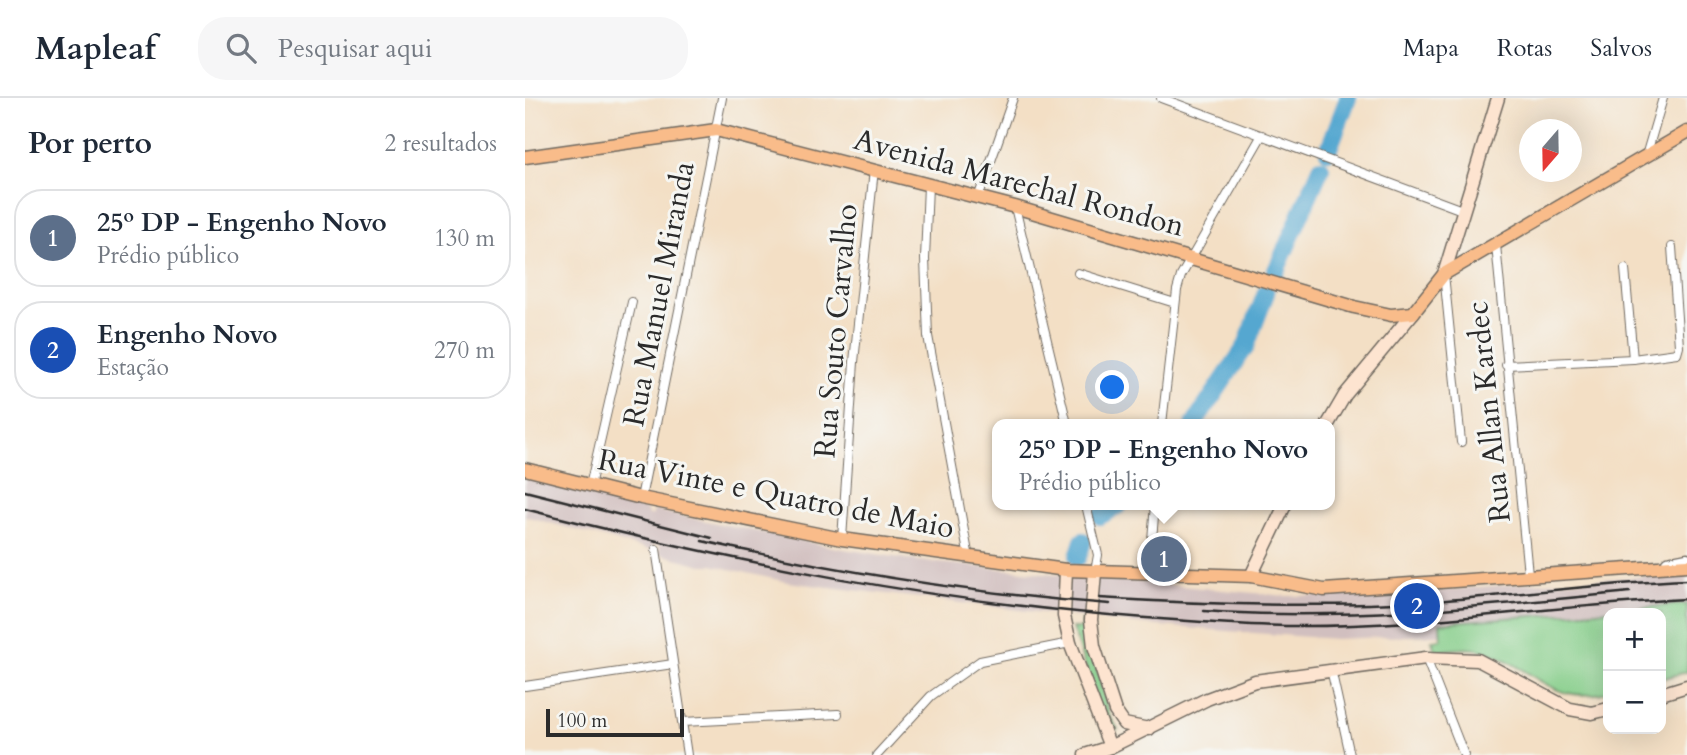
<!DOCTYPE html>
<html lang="pt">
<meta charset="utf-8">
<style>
:root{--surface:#fff;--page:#f6f6f7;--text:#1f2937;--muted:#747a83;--line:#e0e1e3;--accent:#ea580c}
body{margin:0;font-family:Cardo,serif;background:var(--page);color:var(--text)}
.controls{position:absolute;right:21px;bottom:21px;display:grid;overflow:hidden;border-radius:14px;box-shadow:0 7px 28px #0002}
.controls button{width:63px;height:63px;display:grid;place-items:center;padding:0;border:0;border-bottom:2px solid var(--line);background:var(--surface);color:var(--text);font:35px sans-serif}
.compass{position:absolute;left:994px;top:21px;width:63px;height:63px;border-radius:50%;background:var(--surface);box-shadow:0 7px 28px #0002;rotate:200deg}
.scale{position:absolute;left:21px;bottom:18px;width:138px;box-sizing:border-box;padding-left:7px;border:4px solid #2b2b2b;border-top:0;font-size:19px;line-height:24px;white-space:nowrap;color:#2b2b2b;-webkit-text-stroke:5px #f6f6f2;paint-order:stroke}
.you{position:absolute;left:588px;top:290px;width:24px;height:24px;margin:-18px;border:5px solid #fff;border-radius:50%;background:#1a73e8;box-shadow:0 0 0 10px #1a73e833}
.badge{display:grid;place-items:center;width:46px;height:46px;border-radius:50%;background:var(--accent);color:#fff;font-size:23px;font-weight:700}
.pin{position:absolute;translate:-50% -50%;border:4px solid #fff;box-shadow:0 2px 7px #0006}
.popup{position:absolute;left:467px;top:321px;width:343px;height:91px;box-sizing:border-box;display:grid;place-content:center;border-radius:14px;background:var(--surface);filter:drop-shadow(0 2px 5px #0005);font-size:23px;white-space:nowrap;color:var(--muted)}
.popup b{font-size:26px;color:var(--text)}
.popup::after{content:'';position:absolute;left:50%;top:100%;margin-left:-14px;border:14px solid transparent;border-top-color:var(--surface)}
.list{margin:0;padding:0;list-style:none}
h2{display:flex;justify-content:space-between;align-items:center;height:91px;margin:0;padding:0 28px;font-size:30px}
h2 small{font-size:23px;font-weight:400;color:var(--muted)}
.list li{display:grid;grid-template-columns:46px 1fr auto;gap:21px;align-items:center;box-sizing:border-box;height:98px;margin:0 14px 14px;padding:0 14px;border:2px solid var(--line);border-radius:28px}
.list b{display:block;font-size:26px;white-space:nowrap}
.list p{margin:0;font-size:23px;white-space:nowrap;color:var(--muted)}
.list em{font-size:23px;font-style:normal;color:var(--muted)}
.icon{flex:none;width:38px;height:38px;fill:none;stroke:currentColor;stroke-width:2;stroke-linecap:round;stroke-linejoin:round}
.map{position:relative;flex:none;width:1162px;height:657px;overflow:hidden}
header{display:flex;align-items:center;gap:42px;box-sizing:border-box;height:98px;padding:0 35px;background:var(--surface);border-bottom:2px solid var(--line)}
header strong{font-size:33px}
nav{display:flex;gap:38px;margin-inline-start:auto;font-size:24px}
.search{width:490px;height:63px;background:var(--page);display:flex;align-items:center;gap:18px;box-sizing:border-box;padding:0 24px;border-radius:28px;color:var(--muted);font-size:26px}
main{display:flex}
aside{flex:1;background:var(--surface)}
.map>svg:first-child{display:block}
.industrial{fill:#d1bfbf}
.green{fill:#85cd89;stroke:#587c5a;stroke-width:2}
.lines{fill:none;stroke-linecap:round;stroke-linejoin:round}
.river{stroke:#55a7d0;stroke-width:18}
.minor-casing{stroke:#716a61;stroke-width:10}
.tertiary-casing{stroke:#716a61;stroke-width:13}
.secondary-casing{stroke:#716a61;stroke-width:15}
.primary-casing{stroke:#716a61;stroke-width:15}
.minor{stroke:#fff;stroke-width:8}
.tertiary{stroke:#fff;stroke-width:10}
.secondary{stroke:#fde4d0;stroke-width:12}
.primary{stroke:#f9bc8a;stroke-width:12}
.rail{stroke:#2b2b2b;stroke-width:2.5}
.labels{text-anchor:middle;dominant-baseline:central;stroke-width:6;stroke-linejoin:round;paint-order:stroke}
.street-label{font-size:30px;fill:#2b2b2b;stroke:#f6f6f2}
</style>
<header>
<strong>Mapleaf</strong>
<div class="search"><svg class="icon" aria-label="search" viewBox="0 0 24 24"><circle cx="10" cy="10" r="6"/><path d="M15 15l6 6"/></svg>Pesquisar aqui</div>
<nav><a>Mapa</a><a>Rotas</a><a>Salvos</a></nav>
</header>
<main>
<aside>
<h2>Por perto<small>2 resultados</small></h2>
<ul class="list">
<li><span class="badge" style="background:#5c6f8a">1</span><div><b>25º DP - Engenho Novo</b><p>Prédio público</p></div><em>130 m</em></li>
<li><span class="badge" style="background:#1a4fb4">2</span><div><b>Engenho Novo</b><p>Estação</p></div><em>270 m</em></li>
</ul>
</aside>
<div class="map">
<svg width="1162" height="657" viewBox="0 0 1162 657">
<rect width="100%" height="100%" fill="#f6f6f2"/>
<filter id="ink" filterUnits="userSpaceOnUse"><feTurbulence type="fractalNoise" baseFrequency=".0143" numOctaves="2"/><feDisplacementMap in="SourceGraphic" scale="14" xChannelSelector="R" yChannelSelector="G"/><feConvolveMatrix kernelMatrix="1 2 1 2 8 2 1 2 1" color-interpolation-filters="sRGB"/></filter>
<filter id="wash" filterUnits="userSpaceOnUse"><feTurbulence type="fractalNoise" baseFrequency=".00686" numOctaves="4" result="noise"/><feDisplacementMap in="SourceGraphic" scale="28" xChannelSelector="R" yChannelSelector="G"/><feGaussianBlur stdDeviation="1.57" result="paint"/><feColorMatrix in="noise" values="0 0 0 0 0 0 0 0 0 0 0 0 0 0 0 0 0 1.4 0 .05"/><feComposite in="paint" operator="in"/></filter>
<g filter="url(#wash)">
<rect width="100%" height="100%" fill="#f3dfc5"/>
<polygon class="industrial" points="0,380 121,411 123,417 128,417 128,412 313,450 394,463 761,498 876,496 1003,485 1162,476 1162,527 1136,515 1083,515 1083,530 810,541 621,527 262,484 187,467 177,467 135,456 134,447 128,446 128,453 0,418"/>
<g class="green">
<path d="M1162,506v68l-26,7v-66h-53v79c-60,14 -74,-26 -124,-41 -15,-5 -33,-1 -49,0l-3,-11 9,-1 -1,-16z"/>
<polygon points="558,520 585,619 593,631 586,634 577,618 547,530 557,530"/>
</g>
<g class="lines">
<g class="river">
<polyline points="803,53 823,0"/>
<polyline points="750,175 796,70"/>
<polyline points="669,326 721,248 741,195"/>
<polyline points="575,418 594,407"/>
<polyline points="553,459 558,443"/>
</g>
</g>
</g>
<g filter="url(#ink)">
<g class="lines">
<g class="minor-casing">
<g id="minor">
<polyline points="636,0 937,112"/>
<polyline points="1121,58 1138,0"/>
<polyline points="403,87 400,161 403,238 444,460"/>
<polyline points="453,100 488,0"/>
<polyline points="490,109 542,326"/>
<polyline points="971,147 1003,476"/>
<polyline points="1100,171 1108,261"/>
<polyline points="553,175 650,205"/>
<polyline points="919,176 936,344"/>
<polyline points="981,267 1108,261 1152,255 1154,248 1147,149"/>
<polyline points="637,326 652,192 656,178 737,37"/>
<polyline points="65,388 107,204"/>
<polyline points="116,400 197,0"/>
<polyline points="561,407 573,457 570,474"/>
<polyline points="317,441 329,264 349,71"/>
<polyline points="131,451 162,657"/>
<polyline points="624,476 630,407"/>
<polyline points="901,560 939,657"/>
<polyline points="806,571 825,657"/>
<polyline points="0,588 148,566"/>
<polyline points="158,624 313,616"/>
<polyline points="352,657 406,598 455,563 545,545"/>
</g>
</g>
<g class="tertiary-casing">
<polyline id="tertiary" points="1142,464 1162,460"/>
</g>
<g class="secondary-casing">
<g id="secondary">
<polyline points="919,176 973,0"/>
<polyline points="803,326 820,297 888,215"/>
<polyline points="541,472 539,518 545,545 585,649"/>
<polyline points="570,474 566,522 569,548 590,613 599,626 624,631"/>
<polyline points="726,478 760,407"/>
<polyline points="1136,596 1162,588"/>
<polyline points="560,657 585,649 682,601 730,583 901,560 953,562 1045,611 1067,615 1083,611"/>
</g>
</g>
<g class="primary-casing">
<g id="primary">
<polyline points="0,59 191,32 490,109 829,209 866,217 888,215 919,176 1162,34"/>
<polyline points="0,371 116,400 317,441 541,472 726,478 799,492 1162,467"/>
</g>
</g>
<use href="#minor" class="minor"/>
<use href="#tertiary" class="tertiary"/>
<use href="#secondary" class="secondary"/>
<use href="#primary" class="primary"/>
<g class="rail">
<polyline points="0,393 187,440"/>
<path d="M0,411c208,53 406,93 621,109 49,3 98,8 147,8 132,1 262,-21 394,-27"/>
<path d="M177,443c134,30 270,53 408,63"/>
<path d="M574,500c111,7 223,10 334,3 85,-6 169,-18 254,-21"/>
<path d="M679,513c143,10 284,-5 426,-19"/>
</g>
</g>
</g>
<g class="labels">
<g class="street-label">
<text transform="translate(494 85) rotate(15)">Avenida Marechal Rondon</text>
<text transform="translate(134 196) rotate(-79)">Rua Manuel Miranda</text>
<text transform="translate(311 233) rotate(-85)">Rua Souto Carvalho</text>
<text transform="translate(964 314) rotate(-96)">Rua Allan Kardec</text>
<text transform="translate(251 396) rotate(11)">Rua Vinte e Quatro de Maio</text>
</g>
</g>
</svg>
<div class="controls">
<button>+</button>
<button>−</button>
</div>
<svg class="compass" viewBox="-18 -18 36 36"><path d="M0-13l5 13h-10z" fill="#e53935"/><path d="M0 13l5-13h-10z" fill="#747a83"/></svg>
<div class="scale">100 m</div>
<div class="you"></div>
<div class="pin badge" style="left:639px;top:461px;background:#5c6f8a">1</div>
<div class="popup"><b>25º DP - Engenho Novo</b>Prédio público</div>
<div class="pin badge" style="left:892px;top:508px;background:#1a4fb4">2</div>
</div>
</main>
